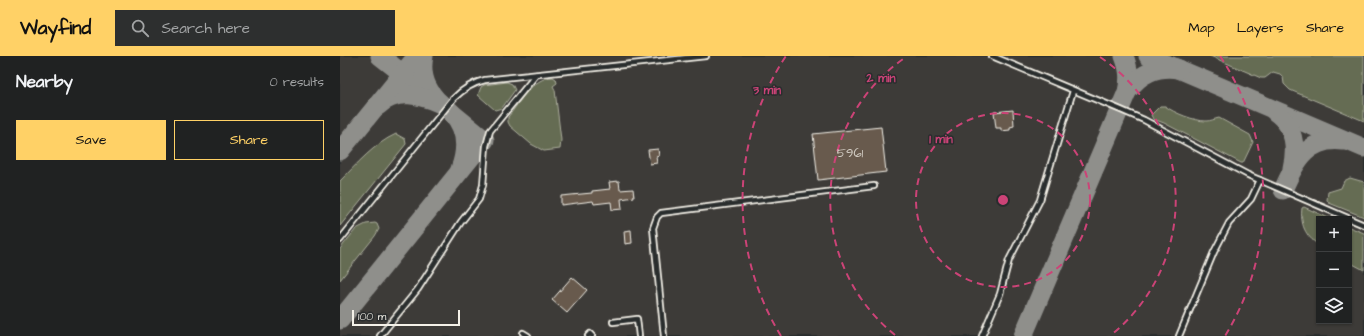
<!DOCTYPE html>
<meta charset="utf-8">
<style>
:root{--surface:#202222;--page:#2d2f2f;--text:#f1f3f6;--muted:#a2a4a5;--line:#3d3f40;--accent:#ffd166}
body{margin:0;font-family:"Architects Daughter",sans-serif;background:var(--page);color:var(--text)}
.controls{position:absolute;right:12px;bottom:12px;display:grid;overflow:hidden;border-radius:0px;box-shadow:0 1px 3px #0004}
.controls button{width:36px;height:36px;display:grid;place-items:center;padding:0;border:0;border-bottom:1px solid var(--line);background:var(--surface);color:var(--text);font:20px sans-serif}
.scale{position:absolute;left:12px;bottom:10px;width:108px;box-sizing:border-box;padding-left:4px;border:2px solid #f4f1e8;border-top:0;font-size:11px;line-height:14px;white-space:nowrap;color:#f4f1e8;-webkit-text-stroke:3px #2a2d2e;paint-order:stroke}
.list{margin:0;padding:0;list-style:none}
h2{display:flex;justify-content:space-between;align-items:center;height:52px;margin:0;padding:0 16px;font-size:17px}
h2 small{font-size:13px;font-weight:400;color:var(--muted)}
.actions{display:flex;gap:8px;padding:12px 16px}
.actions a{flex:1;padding:9px 0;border:1px solid var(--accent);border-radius:0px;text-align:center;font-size:14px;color:var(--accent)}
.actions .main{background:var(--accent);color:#111}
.icon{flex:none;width:22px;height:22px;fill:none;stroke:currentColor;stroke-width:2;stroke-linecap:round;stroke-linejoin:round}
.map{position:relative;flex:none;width:1024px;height:280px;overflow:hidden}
header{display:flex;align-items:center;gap:24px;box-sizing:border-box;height:56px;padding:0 20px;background:var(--accent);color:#111}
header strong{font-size:19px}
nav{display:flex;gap:22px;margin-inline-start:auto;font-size:14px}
.search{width:280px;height:36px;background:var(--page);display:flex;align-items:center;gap:10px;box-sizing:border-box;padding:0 14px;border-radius:0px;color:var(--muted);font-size:15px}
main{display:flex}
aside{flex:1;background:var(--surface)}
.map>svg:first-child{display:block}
.built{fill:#3c3a38;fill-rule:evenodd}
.grass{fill:#656c52;stroke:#acae9d}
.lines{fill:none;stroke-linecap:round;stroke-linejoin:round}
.taxiway{stroke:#8f8f8b;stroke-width:19}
.building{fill:#675a4e;stroke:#f4f1e8}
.lane-casing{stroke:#f4f1e8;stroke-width:8}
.lane{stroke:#2a2d2e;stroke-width:4.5}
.ring{fill:none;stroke:#cc4377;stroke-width:2;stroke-dasharray:7 5}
.labels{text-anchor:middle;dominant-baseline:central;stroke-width:3;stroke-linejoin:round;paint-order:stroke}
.number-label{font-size:13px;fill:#d1cbc2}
.centre{fill:#cc4377;stroke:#2a2d2e;stroke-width:2}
.ring-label{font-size:12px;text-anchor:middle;font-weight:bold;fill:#cc4377;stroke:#2a2d2e;stroke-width:3;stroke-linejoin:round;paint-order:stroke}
</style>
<header>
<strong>Wayfind</strong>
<div class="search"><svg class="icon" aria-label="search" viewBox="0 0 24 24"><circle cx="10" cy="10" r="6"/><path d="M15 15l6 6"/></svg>Search here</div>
<nav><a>Map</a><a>Layers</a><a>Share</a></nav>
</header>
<main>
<aside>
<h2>Nearby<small>0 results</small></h2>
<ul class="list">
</ul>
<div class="actions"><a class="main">Save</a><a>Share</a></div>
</aside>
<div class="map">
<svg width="1024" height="280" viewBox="0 0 1024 280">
<rect width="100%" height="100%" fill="#2a2d2e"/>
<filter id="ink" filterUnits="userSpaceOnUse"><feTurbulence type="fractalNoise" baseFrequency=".025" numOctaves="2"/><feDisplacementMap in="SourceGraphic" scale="8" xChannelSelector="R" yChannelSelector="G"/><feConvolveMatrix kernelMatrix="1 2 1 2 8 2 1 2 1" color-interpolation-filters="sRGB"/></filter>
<g filter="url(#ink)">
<path class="built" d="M0,0h1024v280h-1024zM979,163h30v102h-30z"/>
<g class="grass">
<polygon points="870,0 1024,0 1024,65 950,34 944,28 943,21 940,18 933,16 925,22 921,22"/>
<path d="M213,21l3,2 1,4 -4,3 2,4 6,50 -1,9 -16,2 -13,-7 -21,-18 -2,-4v-5c12,-15 24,-39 45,-40z"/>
<polygon points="167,26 172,28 175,34 162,52 155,54 138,39 141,31 144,29"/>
<path d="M820,50h5c9,7 30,15 41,15 5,0 8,-2 13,-3l31,17 3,7 -10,21h-2l-77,-40 -11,-4 -2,-4z"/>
<path d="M56,78l9,5 1,5 -66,82v-45c17,-17 34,-37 56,-47z"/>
<polygon points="1010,122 1024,126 1024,161 989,147 987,144 988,136 1001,132 1004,125"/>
<path d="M964,151l27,12h-12v26c-14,-9 -19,-21 -17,-37z"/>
<polygon points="35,167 37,168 39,173 35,180 0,224 0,193 16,173 26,168"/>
<polygon points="1009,171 1024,177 1024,214 1009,206"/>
</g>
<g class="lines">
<g class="taxiway">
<polyline points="40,0 72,25"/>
<path d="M84,0c-4,19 3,35 16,47 4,4 9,6 12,10 15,16 15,37 8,56"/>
<path d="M784,0c5,13 6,22 3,36"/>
<polyline points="808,0 1024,92"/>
<path d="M38,50c19,-18 42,-11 63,-2"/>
<path d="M935,56c19,13 22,35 17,56"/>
<polyline points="0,95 77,0"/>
<path d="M943,134c12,-28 25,-54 61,-49"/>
<polyline points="0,264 145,84 112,57"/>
<path d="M683,280l104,-244c13,-19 30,-26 52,-23"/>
</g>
</g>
<g class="building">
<polygon points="673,54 674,70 670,71 670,74 661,75 661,72 656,72 654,56"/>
<polygon points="541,71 546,116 478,124 473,78"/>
<polygon points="318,93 319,100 316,101 317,107 310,108 308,94"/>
<polygon points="279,125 280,134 293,133 294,141 281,143 282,153 272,154 271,146 254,148 253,145 221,149 221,140 252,137 252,135 270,133 269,126"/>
<polygon points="291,174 292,187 285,188 284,175"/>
<polygon points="232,221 247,234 227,257 212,244"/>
</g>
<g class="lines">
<g class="lane-casing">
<g id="lane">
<polyline points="652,0 781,54 804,64 908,119 1024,169"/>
<path d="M0,184l113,-141c9,-9 18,-16 32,-19l221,-24"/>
<polyline points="273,266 297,263 299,280"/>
<polyline points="183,277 188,280"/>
<polyline points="40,280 78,233 121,166 139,143 143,129 146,90 150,75 196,19"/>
<polyline points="248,280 250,278 252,280"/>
<polyline points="324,280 313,172 317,161 321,157 534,130"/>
<polyline points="642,280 660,238 669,204 700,144 733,35"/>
<polyline points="839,280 874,196 889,167 911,143 920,124"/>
</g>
</g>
<use href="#lane" class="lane"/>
</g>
</g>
<g class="ring">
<circle cx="663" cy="144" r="87"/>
<path d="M555 279A173 173 0 0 1 566 1M760 1A173 173 0 0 1 771 279"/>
<path d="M441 280A260 260 0 0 1 446 0M880 0A260 260 0 0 1 885 280"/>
</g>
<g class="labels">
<g class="number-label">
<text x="510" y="97">5961</text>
</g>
</g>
<circle cx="663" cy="144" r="6" class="centre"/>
<g class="ring-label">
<text x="541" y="26">2 min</text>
<text x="427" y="38">3 min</text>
<text x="601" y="87">1 min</text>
</g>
</svg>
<div class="controls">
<button>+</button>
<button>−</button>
<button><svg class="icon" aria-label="layers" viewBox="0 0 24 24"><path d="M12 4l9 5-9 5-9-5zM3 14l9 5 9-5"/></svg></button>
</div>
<div class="scale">100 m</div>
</div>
</main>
